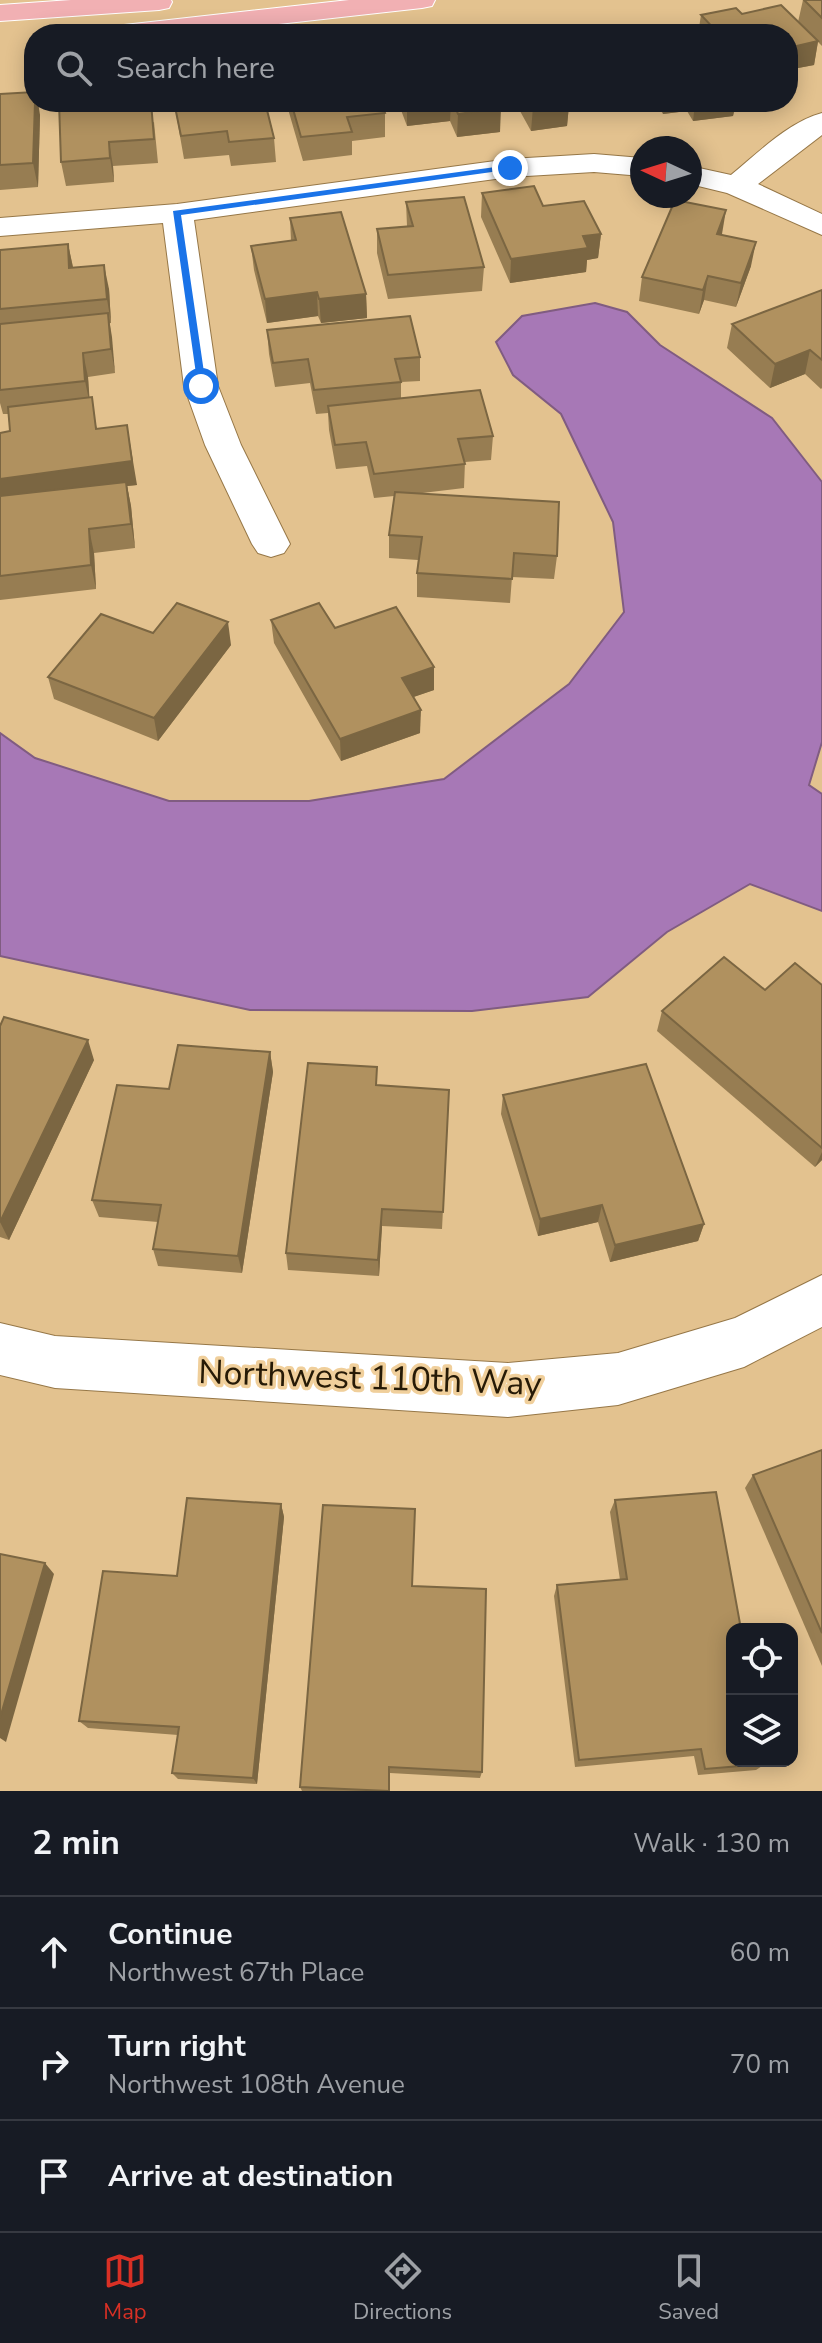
<!DOCTYPE html>
<meta charset="utf-8">
<style>
:root{--surface:#171b24;--page:#20242c;--text:#f1f3f6;--muted:#9ea1a6;--line:#363941;--accent:#d93025}
body{margin:0;font-family:"Nunito Sans",sans-serif;background:var(--page);color:var(--text)}
.controls{position:absolute;right:24px;bottom:24px;display:grid;overflow:hidden;border-radius:16px;box-shadow:0 4px 20px #0003}
.controls button{width:72px;height:72px;display:grid;place-items:center;padding:0;border:0;border-bottom:2px solid var(--line);background:var(--surface);color:var(--text);font:40px sans-serif}
.compass{position:absolute;left:630px;top:136px;width:72px;height:72px;border-radius:50%;background:var(--surface);box-shadow:0 4px 20px #0003;rotate:274deg}
.stop{position:absolute;width:24px;height:24px;margin:-18px;border:6px solid #1a73e8;border-radius:50%;background:#fff}
.stop.end{background:#1a73e8;border-color:#fff;box-shadow:0 2px 8px #0008}
.list{margin:0;padding:0;list-style:none}
h2{display:flex;justify-content:space-between;align-items:center;height:104px;margin:0;padding:0 32px;font-size:34px}
h2 small{font-size:26px;font-weight:400;color:var(--muted)}
.list li{display:grid;grid-template-columns:52px 1fr auto;gap:24px;align-items:center;box-sizing:border-box;height:112px;padding:0 32px;border-top:2px solid var(--line)}
.list b{display:block;font-size:30px;white-space:nowrap}
.list p{margin:0;font-size:26px;white-space:nowrap;color:var(--muted)}
.list em{font-size:26px;font-style:normal;color:var(--muted)}
.icon{flex:none;width:44px;height:44px;fill:none;stroke:currentColor;stroke-width:2;stroke-linecap:round;stroke-linejoin:round}
.map{position:relative;flex:none;width:822px;height:1791px;overflow:hidden}
.search{position:absolute;background:var(--surface);box-shadow:0 4px 20px #0003;left:24px;right:24px;top:24px;height:88px;display:flex;align-items:center;gap:20px;box-sizing:border-box;padding:0 28px;border-radius:32px;color:var(--muted);font-size:30px}
.sheet{height:440px;background:var(--surface)}
nav{display:flex;justify-content:space-around;align-items:center;box-sizing:border-box;height:112px;border-top:2px solid var(--line);background:var(--surface);font-size:22px;color:var(--muted)}
nav a{display:grid;justify-items:center;gap:4px}
nav .on{color:var(--accent)}
.map>svg:first-child{display:block}
.water{fill:#a778b6;stroke:#805c81;stroke-width:2}
.lines{fill:none;stroke-linecap:round;stroke-linejoin:round}
.minor-casing{stroke:#967747;stroke-width:2}
.major-casing{stroke:#fff;stroke-width:2}
.minor{fill:#fff;fill-rule:evenodd}
.major{fill:#f1b0b3;fill-rule:evenodd}
.wall{fill:#977d52}
.shaded-wall{fill:#7b6642}
.building{fill:#b0915f;stroke:#7b6642;stroke-width:2}
.route{fill:#1a73e8}
.labels{text-anchor:middle;dominant-baseline:central;stroke-width:7;stroke-linejoin:round;paint-order:stroke}
.near-street-label{font-size:34px;fill:#261a06;stroke:#f0cf9b}
</style>
<div class="map">
<svg width="822" height="1791" viewBox="0 0 822 1791">
<rect width="100%" height="100%" fill="#e3c28f"/>
<polygon class="water" points="595,303 627,312 660,345 772,418 822,482 822,742 809,785 822,794 822,911 750,884 667,932 588,997 472,1011 250,1010 0,956 0,733 35,758 169,801 309,801 444,779 569,684 624,612 613,522 561,414 513,375 496,342 522,316"/>
<g class="lines">
<g class="minor-casing">
<g id="minor">
<path d="M822,113v22l-64,49 64,30v21l-95,-42 -37,-9v-18l41,9c26,-21 57,-53 91,-62z"/>
<polygon points="594,154 642,158 642,176 594,172 510,177 194,220 218,386 241,445 290,544 284,553 271,557 258,553 252,544 205,445 184,386 163,223 0,236 0,218 177,204 510,159"/>
<polygon points="822,1275 822,1327 744,1367 618,1405 508,1417 55,1388 0,1375 0,1323 55,1336 508,1363 618,1353 735,1318"/>
</g>
</g>
<g class="major-casing">
<g id="major">
<polygon points="71,0 171,0 172,2 169,8 159,10 0,21 0,5"/>
<polygon points="349,0 435,0 432,6 422,8 189,34 101,34 105,28 115,26"/>
</g>
</g>
<use href="#minor" class="minor"/>
<use href="#major" class="major"/>
</g>
<g class="wall">
<polygon points="803,0 822,0 822,46 818,42 814,65 798,68 794,87 788,34 698,34 701,15 742,14 798,22"/>
<polygon points="0,94 40,115 38,187 0,190"/>
<polygon points="174,102 265,102 274,138 276,162 231,166 229,155 184,159"/>
<polygon points="286,102 381,102 385,113 385,137 352,141 352,155 303,161"/>
<polygon points="398,102 499,102 500,132 457,137 450,121 407,126"/>
<polygon points="515,102 586,102 569,105 567,126 531,131"/>
<polygon points="655,102 736,102 733,116 693,121 687,111 663,114"/>
<polygon points="154,122 158,163 113,166 114,182 66,186 61,162"/>
<polygon points="482,193 543,206 601,234 598,258 587,260 586,272 510,283 481,217"/>
<polygon points="406,202 484,267 482,291 388,299 377,253 377,229 407,226"/>
<polygon points="290,218 366,294 367,318 321,323 318,316 267,323 254,270 251,246 291,241"/>
<polygon points="722,235 751,266 736,307 704,300 699,314 639,301 642,277"/>
<polygon points="68,244 73,267 109,289 111,323 109,323 115,373 88,377 89,397 97,429 137,485 127,486 131,506 135,548 94,553 96,589 0,600 0,433 10,431 8,414 3,414 0,403 0,250"/>
<polygon points="822,290 822,388 821,389 805,374 770,388 727,348 732,324"/>
<polygon points="267,330 420,357 420,381 401,382 401,399 493,436 491,460 465,462 464,488 414,494 557,556 554,579 512,577 510,603 417,597 417,573 418,560 389,558 389,535 394,496 374,498 367,466 336,469 329,430 328,413 316,414 310,383 275,387 269,354"/>
<polygon points="271,620 335,628 434,690 413,697 420,733 341,761 274,643"/>
<polygon points="153,633 231,645 158,741 54,699 48,677"/>
<polygon points="822,985 822,1160 815,1167 657,1031 662,1011 765,990"/>
<polygon points="0,1026 94,1060 9,1240 0,1237"/>
<polygon points="270,1052 273,1072 242,1273 158,1266 153,1249 158,1222 99,1217 92,1200 169,1089"/>
<polygon points="378,1086 449,1090 442,1229 382,1226 379,1276 288,1270 286,1253"/>
<polygon points="503,1095 704,1224 698,1241 610,1262 598,1222 538,1236 501,1114"/>
<polygon points="822,1450 822,1666 745,1488 753,1475"/>
<polygon points="615,1500 765,1764 756,1770 698,1775 694,1756 575,1767 554,1596 557,1585 620,1580 610,1512"/>
<polygon points="281,1504 284,1517 257,1784 178,1779 172,1773 178,1735 88,1728 79,1721 177,1576"/>
<polygon points="412,1586 482,1772 480,1778 390,1773 389,1791 302,1791 300,1787"/>
</g>
<g class="shaded-wall">
<polygon points="818,41 814,65 798,68 794,87 788,89 788,48"/>
<polygon points="35,102 38,102 40,115 38,187 33,163"/>
<polygon points="407,102 451,102 450,121 407,126"/>
<polygon points="556,102 586,102 569,105 567,126 531,131 533,107"/>
<polygon points="664,102 688,102 687,111 663,114"/>
<polygon points="708,102 736,102 733,116 693,121 695,104"/>
<polygon points="501,108 500,132 457,137 458,114"/>
<polygon points="109,142 113,166 114,182 110,158"/>
<polygon points="726,210 722,234 713,258 717,234"/>
<polygon points="601,234 598,258 587,260 586,272 510,283 511,259 583,236"/>
<polygon points="756,242 751,266 736,307 741,283"/>
<polygon points="68,244 73,268 69,268"/>
<polygon points="104,265 109,289 111,323 107,299"/>
<polygon points="708,276 704,300 699,314 703,290"/>
<polygon points="317,292 318,316 267,323 265,299"/>
<polygon points="366,294 367,318 321,323 319,299"/>
<polygon points="108,313 112,337 115,373 111,349"/>
<polygon points="810,350 805,374 770,388 775,364"/>
<polygon points="83,353 88,377 90,405 85,381"/>
<polygon points="127,425 137,485 127,486 131,506 135,548 131,524 0,504 0,479"/>
<polygon points="89,529 94,553 96,589 91,565"/>
<polygon points="228,622 231,645 158,741 154,718"/>
<polygon points="434,667 434,690 402,701 402,678"/>
<polygon points="421,710 420,733 341,761 340,739"/>
<polygon points="88,1040 94,1060 9,1240 0,1222"/>
<polygon points="270,1052 273,1072 242,1273 238,1256"/>
<polygon points="822,1152 822,1160 815,1167"/>
<polygon points="602,1205 598,1222 538,1236 540,1219"/>
<polygon points="382,1209 382,1226 379,1276 378,1260"/>
<polygon points="704,1224 698,1241 610,1262 615,1245"/>
<polygon points="281,1504 284,1517 257,1784 253,1778"/>
<polygon points="45,1563 54,1574 6,1742 0,1738 0,1718"/>
</g>
<g class="building">
<polygon points="804,0 822,0 822,18"/>
<polygon points="781,5 818,41 788,48 788,34 719,34 701,15 736,8 742,14"/>
<polygon points="788,53 799,64 788,66"/>
<polygon points="34,92 34,102 35,102 33,163 0,165 0,94"/>
<polygon points="59,102 151,102 154,139 109,142 110,158 61,162"/>
<polygon points="174,102 265,102 274,138 229,142 227,131 181,136"/>
<polygon points="291,102 381,102 385,113 347,117 352,132 301,137"/>
<polygon points="453,102 499,102 501,108 458,114"/>
<polygon points="529,102 569,102 533,107"/>
<polygon points="534,186 543,206 584,201 601,234 583,236 588,248 511,259 482,193"/>
<polygon points="464,197 484,267 388,275 377,229 413,226 406,202"/>
<polygon points="675,200 726,210 717,234 756,242 741,283 708,276 703,290 642,277"/>
<polygon points="341,212 366,294 319,299 317,292 265,299 251,246 296,240 290,218"/>
<polygon points="68,244 69,268 104,265 107,299 0,309 0,250"/>
<polygon points="822,290 822,360 810,350 775,364 732,324"/>
<polygon points="108,313 111,349 83,353 85,381 0,390 0,324"/>
<polygon points="410,316 420,357 395,359 401,382 314,390 308,359 273,363 267,330"/>
<polygon points="480,390 493,436 458,439 465,464 374,474 366,442 335,445 328,406"/>
<polygon points="92,397 96,429 127,425 132,461 0,479 0,433 10,431 8,407"/>
<polygon points="126,482 131,524 89,529 91,565 0,576 0,496"/>
<polygon points="395,492 559,502 557,556 514,553 512,579 417,573 422,537 389,535"/>
<polygon points="177,603 228,622 154,718 48,677 101,614 153,633"/>
<polygon points="319,603 335,628 396,607 434,667 402,678 421,710 340,739 271,620"/>
<polygon points="724,957 765,990 795,963 822,985 822,1148 662,1011"/>
<polygon points="4,1017 88,1040 0,1222 0,1026"/>
<polygon points="178,1045 270,1052 238,1256 153,1249 161,1205 92,1200 117,1085 169,1089"/>
<polygon points="308,1063 377,1067 376,1085 449,1090 443,1212 382,1209 378,1260 286,1253"/>
<polygon points="646,1064 704,1224 615,1245 602,1205 540,1219 503,1095"/>
<polygon points="822,1450 822,1633 753,1475"/>
<polygon points="716,1492 741,1629 732,1629 732,1761 764,1761 765,1764 705,1769 701,1749 579,1760 557,1585 627,1579 615,1500"/>
<polygon points="187,1498 281,1504 253,1778 172,1773 179,1727 79,1721 103,1571 177,1576"/>
<polygon points="323,1505 415,1509 412,1586 486,1589 482,1772 389,1767 389,1791 300,1787"/>
<polygon points="0,1554 45,1563 0,1718"/>
</g>
<polygon class="route" points="510,165 513,169 181,215 206,386 198,388 173,211"/>
<g class="labels">
<g class="near-street-label">
<text transform="translate(370 1378) rotate(2)">Northwest 110th Way</text>
</g>
</g>
</svg>
<div class="controls">
<button><svg class="icon" aria-label="locate" viewBox="0 0 24 24"><circle cx="12" cy="12" r="6"/><path d="M12 2v4M12 18v4M2 12h4M18 12h4"/></svg></button>
<button><svg class="icon" aria-label="layers" viewBox="0 0 24 24"><path d="M12 4l9 5-9 5-9-5zM3 14l9 5 9-5"/></svg></button>
</div>
<svg class="compass" viewBox="-18 -18 36 36"><path d="M0-13l5 13h-10z" fill="#e53935"/><path d="M0 13l5-13h-10z" fill="#9ea1a6"/></svg>
<div class="stop" style="left:201px;top:386px"></div>
<div class="stop end" style="left:510px;top:168px"></div>
<div class="search"><svg class="icon" aria-label="search" viewBox="0 0 24 24"><circle cx="10" cy="10" r="6"/><path d="M15 15l6 6"/></svg>Search here</div>
</div>
<section class="sheet">
<h2>2 min<small>Walk · 130 m</small></h2>
<ul class="list">
<li><svg class="icon" aria-label="ahead" viewBox="0 0 24 24"><path d="M12 20V5M6 11l6-6 6 6"/></svg><div><b>Continue</b><p>Northwest 67th Place</p></div><em>60 m</em></li>
<li><svg class="icon" aria-label="right" viewBox="0 0 24 24"><path d="M7 20v-9h11M14 6l5 5-5 5"/></svg><div><b>Turn right</b><p>Northwest 108th Avenue</p></div><em>70 m</em></li>
<li><svg class="icon" aria-label="arrive" viewBox="0 0 24 24"><path d="M6 21V4h12l-3 4 3 4H6"/></svg><div><b>Arrive at destination</b></div></li>
</ul>
</section>
<nav>
<a class="on"><svg class="icon" aria-label="map" viewBox="0 0 24 24"><path d="M3 6l6-2 6 2 6-2v14l-6 2-6-2-6 2zM9 4v14M15 6v14"/></svg>Map</a>
<a><svg class="icon" aria-label="directions" viewBox="0 0 24 24"><path d="M12 3l9 9-9 9-9-9zM9 14v-3h6M13 9l2 2-2 2"/></svg>Directions</a>
<a><svg class="icon" aria-label="saved" viewBox="0 0 24 24"><path d="M7 4h10v16l-5-4-5 4z"/></svg>Saved</a>
</nav>
